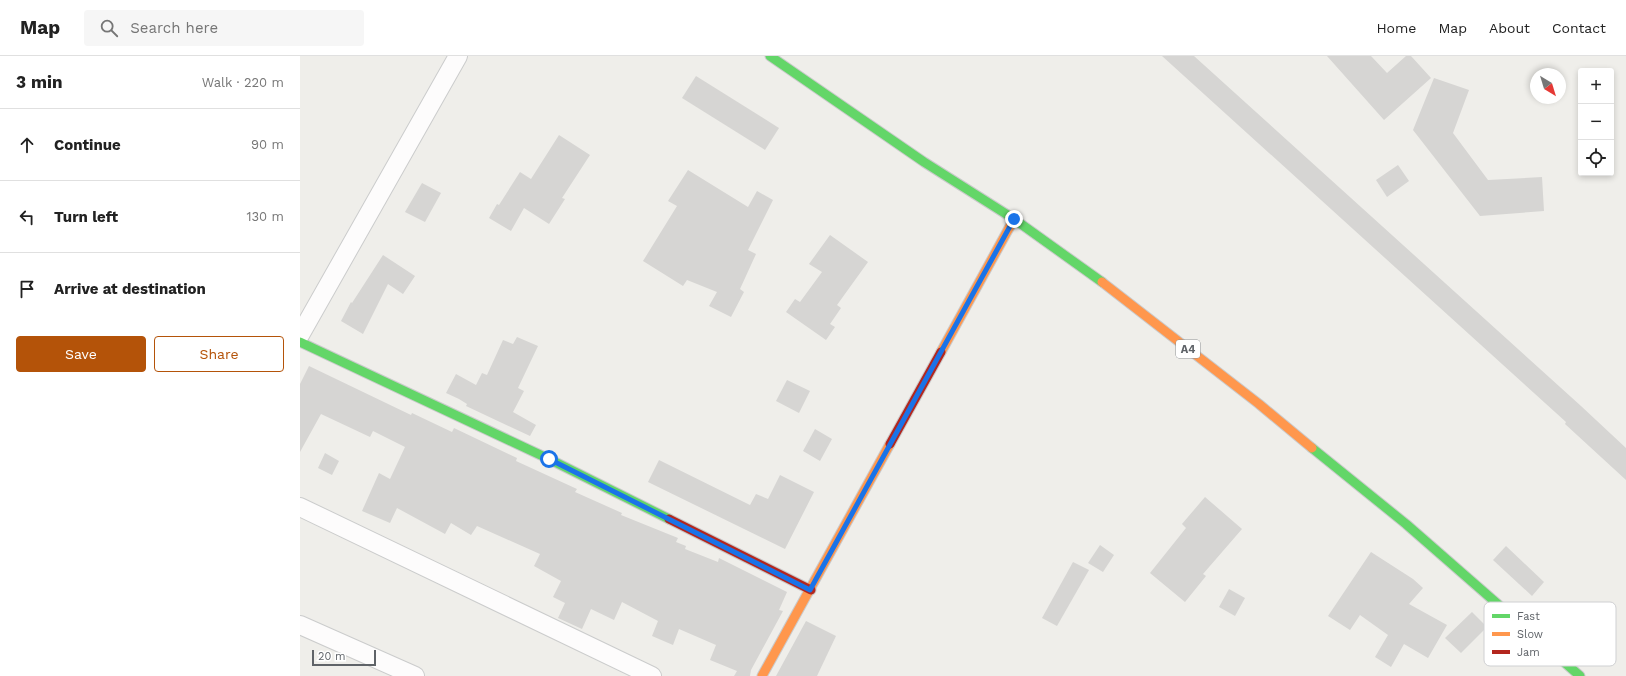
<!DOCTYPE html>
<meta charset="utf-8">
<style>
:root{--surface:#fff;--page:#f6f6f6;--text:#222;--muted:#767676;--line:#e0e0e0;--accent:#b45309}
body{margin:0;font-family:"Work Sans",sans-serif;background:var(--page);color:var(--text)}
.controls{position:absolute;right:12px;top:12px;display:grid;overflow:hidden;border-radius:4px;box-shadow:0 2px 6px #0003}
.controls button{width:36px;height:36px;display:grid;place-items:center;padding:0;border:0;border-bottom:1px solid var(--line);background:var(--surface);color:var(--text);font:20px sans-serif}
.compass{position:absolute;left:1230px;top:12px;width:36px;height:36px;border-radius:50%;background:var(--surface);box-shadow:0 2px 6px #0003;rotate:142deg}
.scale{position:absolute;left:12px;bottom:10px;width:64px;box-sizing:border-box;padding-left:4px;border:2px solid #5f6368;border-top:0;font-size:11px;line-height:14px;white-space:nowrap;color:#5f6368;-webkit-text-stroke:3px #fff;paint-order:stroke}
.stop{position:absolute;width:12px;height:12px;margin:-9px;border:3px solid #1a73e8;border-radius:50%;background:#fff}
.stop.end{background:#1a73e8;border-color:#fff;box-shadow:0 1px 4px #0008}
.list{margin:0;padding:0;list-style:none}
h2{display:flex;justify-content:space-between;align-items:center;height:52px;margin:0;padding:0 16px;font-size:17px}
h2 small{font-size:13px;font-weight:400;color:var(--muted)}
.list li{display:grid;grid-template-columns:26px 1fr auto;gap:12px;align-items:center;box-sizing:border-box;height:72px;padding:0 16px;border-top:1px solid var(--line)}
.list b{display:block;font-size:15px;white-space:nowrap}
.list em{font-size:13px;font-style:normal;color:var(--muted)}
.actions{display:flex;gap:8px;padding:12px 16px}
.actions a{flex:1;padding:9px 0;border:1px solid var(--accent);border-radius:4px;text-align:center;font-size:14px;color:var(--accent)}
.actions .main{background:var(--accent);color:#fff}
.icon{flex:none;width:22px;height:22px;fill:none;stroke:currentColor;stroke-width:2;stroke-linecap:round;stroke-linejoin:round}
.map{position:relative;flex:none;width:1326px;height:620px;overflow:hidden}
header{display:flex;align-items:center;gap:24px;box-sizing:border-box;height:56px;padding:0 20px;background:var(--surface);border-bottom:1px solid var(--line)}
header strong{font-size:19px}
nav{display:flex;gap:22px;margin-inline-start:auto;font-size:14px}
.search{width:280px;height:36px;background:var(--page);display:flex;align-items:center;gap:10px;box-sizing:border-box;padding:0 14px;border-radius:4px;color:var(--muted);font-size:15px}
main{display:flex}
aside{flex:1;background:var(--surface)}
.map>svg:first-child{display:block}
.building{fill:#d6d5d3}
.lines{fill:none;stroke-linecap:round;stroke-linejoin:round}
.street-casing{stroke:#cbcccc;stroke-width:20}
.fast-casing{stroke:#cacacb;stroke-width:11}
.slow-casing{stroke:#cacacb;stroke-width:11}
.jam-casing{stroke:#cacacb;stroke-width:11}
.street{stroke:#fdfcfc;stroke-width:18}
.fast{stroke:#63d668;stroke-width:9}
.slow{stroke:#ff974d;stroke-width:9}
.jam{stroke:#b3261e;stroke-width:9}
.route{stroke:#1a73e8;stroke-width:5}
.labels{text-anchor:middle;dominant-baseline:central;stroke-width:4;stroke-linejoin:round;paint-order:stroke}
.shield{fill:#fff;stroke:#8f9295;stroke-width:1}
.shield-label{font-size:11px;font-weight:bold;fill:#5f6368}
.key{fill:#fff;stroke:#cfd0d2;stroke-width:1}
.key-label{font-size:11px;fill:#5f6368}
</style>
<header>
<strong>Map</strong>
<div class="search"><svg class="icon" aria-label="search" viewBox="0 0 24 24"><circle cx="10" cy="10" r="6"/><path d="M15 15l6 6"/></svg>Search here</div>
<nav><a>Home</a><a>Map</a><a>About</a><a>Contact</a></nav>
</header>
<main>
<aside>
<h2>3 min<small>Walk · 220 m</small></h2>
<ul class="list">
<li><svg class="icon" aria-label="ahead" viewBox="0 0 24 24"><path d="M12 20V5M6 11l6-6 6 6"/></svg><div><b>Continue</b></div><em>90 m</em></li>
<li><svg class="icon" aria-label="left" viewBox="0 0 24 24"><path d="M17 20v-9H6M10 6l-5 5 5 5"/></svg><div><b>Turn left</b></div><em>130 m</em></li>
<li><svg class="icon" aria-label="arrive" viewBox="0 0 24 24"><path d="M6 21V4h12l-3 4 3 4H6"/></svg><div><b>Arrive at destination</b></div></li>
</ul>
<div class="actions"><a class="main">Save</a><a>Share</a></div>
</aside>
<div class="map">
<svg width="1326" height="620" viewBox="0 0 1326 620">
<rect width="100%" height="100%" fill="#efeeea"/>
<g class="building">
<polygon points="862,0 894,0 1281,350 1326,392 1326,424 1265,368 1266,366"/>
<polygon points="1027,0 1071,0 1087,17 1106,0 1111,0 1131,22 1084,64"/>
<polygon points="396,20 479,72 465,94 382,42"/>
<polygon points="1134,22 1169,34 1153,77 1188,124 1242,121 1244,155 1180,160 1113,74"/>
<polygon points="259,79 290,99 262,142 265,143 249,168 224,152 211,175 189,162 197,148 199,149 220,116 231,123"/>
<polygon points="1098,109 1109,125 1087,141 1076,124"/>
<polygon points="388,114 448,151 457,135 473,144 448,194 456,198 440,233 444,236 431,261 409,250 417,236 387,224 383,230 343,205 377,150 368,145"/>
<polygon points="122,127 141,137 125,166 105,156"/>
<polygon points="530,179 568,206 537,249 541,252 530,268 535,271 526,284 486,256 495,243 500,246 522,216 509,208"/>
<polygon points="83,199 115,220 103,238 88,228 63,278 41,265 51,246 52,247"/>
<polygon points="217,281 238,290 218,332 224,335 213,356 236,369 230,380 166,350 167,348 159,343 146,337 156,318 176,329 182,317 187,319 203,284 213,288"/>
<polygon points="9,310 111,359 112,357 152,376 154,372 217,402 216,405 277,433 275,436 322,457 321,459 378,482 376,486 386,490 385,493 418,506 419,502 487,536 479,554 483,555 451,614 450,620 434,620 437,615 410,604 416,589 379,573 373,589 352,580 358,565 322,546 314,564 291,553 282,573 258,562 265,547 253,541 261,525 234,510 240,498 177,470 171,479 151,467 145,478 97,452 90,467 62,455 79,417 90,423 105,391 73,375 70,381 21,358 0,396 0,328"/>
<polygon points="487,324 510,335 499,357 476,345"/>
<polygon points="515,373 532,383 520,405 503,395"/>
<polygon points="25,397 39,405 32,419 18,412"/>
<polygon points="359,404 450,449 456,438 468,443 480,419 514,436 485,493 348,426"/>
<polygon points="905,441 942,473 903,518 906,520 885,546 850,517 886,472 882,468"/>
<polygon points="800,489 814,499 803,516 788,507"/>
<polygon points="1206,490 1244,526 1232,540 1193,504"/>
<polygon points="1071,496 1113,523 1123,532 1109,548 1147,569 1128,602 1104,588 1091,611 1075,601 1088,579 1060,559 1050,574 1028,560"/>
<polygon points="773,506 789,514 757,570 742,562"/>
<polygon points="929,533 945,542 935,560 919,551"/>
<polygon points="1172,556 1187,571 1161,597 1145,582"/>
<polygon points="506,565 536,580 517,620 476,620"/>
</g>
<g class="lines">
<g class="street-casing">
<g id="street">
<polyline points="0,279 158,0"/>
<polyline points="0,451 352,620"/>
<polyline points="0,569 115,620"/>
</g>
</g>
<g class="fast-casing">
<g id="fast">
<polyline points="470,0 624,106 714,163 802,226"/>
<polyline points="0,286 249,403 369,463"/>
<polyline points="1012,392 1106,468 1280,620"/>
</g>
</g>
<g class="slow-casing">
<g id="slow">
<polyline points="802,226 959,348 1012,392"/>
<polyline points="641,296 714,163"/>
<polyline points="462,620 590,388"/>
</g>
</g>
<g class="jam-casing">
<g id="jam">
<polyline points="590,388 641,296"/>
<polyline points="369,463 511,534"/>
</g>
</g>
<use href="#street" class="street"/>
<use href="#fast" class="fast"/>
<use href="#slow" class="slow"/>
<use href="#jam" class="jam"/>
</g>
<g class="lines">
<polyline class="route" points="249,403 510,534 714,163"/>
</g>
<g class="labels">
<rect class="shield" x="876" y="284" width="24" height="18" rx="3"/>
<g class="shield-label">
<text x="888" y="293">A4</text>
</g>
</g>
<rect x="1184" y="546" width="132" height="64" rx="6" class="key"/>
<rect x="1192" y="558" width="18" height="4" fill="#63d668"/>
<rect x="1192" y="576" width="18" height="4" fill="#ff974d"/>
<rect x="1192" y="594" width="18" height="4" fill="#b3261e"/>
<g class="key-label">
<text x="1217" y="564">Fast</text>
<text x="1217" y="582">Slow</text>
<text x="1217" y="600">Jam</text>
</g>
</svg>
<div class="controls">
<button>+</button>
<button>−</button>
<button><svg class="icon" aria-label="locate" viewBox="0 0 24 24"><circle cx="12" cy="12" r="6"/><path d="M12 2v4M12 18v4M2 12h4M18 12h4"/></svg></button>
</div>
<svg class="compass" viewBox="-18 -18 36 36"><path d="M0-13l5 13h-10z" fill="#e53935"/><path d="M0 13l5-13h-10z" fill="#767676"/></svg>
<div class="scale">20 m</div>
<div class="stop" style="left:249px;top:403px"></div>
<div class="stop end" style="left:714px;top:163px"></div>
</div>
</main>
